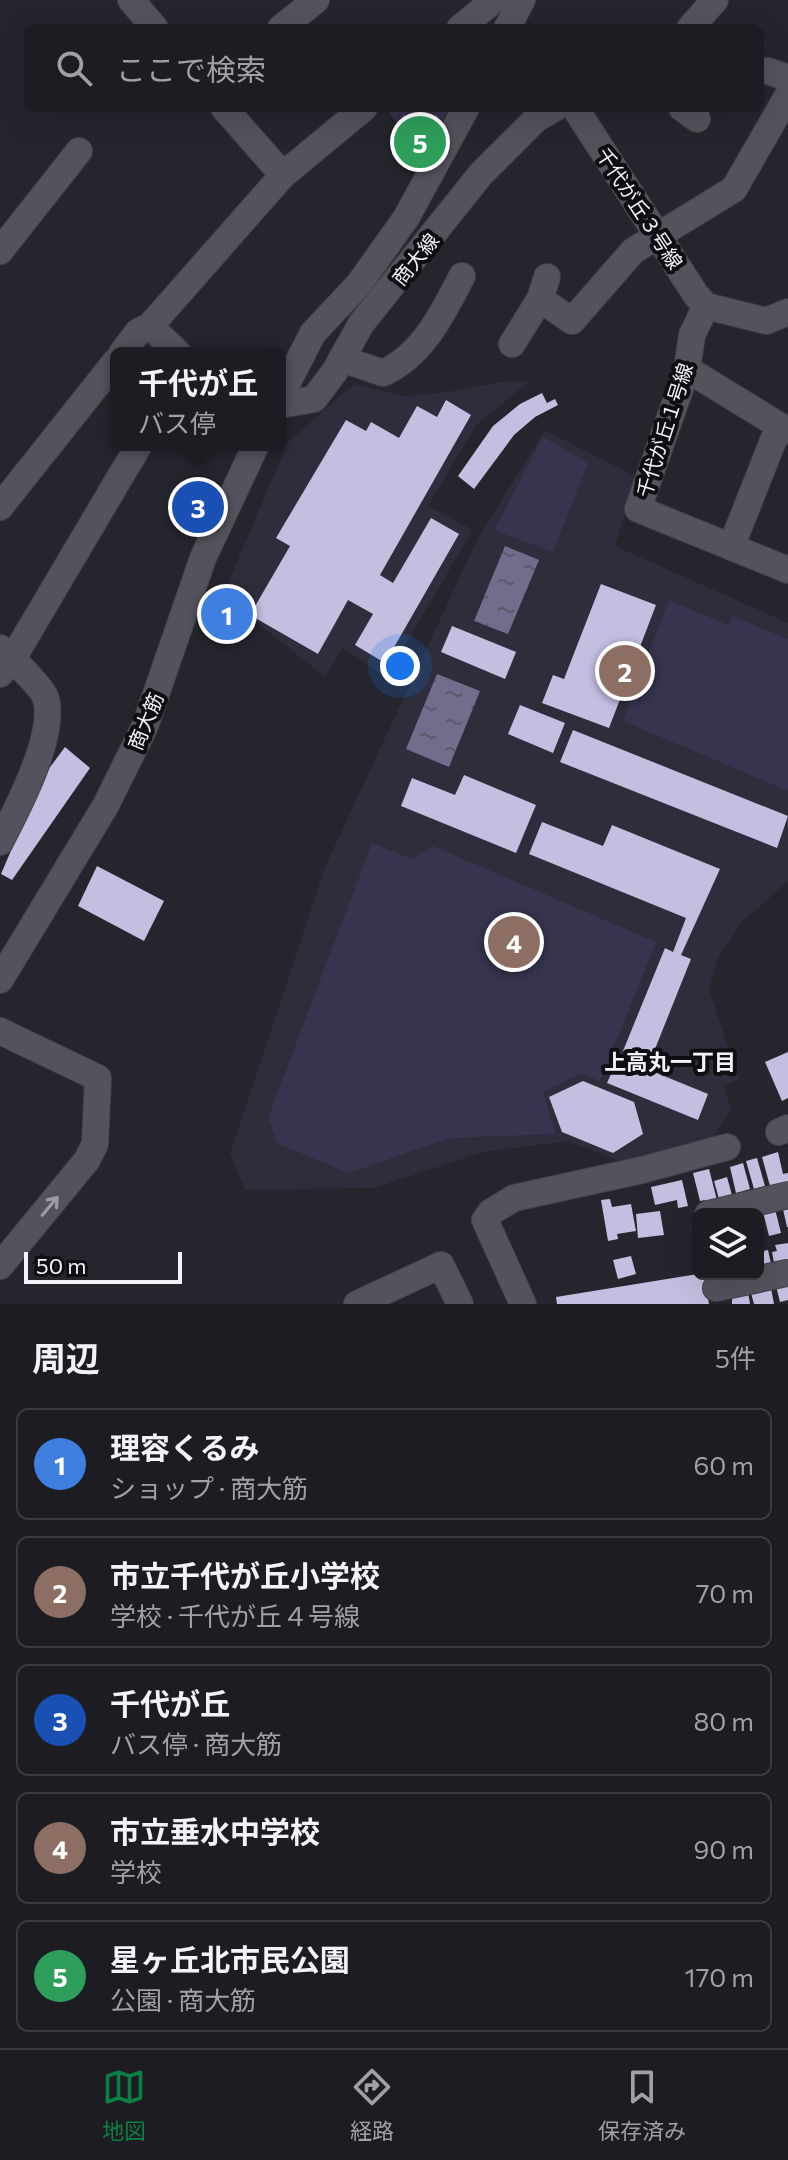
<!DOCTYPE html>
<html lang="ja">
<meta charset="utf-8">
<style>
:root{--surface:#1c1c22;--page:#29292f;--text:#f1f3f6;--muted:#a0a1a5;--line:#3a3a40;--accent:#0b8043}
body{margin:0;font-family:Commissioner,"Noto Sans JP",sans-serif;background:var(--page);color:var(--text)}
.controls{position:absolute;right:24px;bottom:24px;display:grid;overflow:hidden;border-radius:12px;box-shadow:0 8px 32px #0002}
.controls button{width:72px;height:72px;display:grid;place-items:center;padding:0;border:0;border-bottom:2px solid var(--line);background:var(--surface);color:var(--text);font:40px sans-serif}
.scale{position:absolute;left:24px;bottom:20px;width:158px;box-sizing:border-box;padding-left:8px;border:4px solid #f2f2f8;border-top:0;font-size:22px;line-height:28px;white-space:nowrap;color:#f2f2f8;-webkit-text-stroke:6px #0f0e12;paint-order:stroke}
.you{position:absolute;left:400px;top:666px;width:28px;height:28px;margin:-20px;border:6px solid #fff;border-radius:50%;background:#1a73e8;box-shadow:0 0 0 12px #1a73e833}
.badge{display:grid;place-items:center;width:52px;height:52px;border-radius:50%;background:var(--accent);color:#fff;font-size:26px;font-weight:700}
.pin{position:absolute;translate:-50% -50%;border:4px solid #fff;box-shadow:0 2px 8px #0006}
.popup{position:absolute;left:110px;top:347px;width:176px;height:104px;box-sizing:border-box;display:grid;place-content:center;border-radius:12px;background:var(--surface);filter:drop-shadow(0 2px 6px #0005);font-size:26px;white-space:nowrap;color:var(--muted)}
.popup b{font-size:30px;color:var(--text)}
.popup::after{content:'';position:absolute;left:50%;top:100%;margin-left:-16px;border:16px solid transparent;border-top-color:var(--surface)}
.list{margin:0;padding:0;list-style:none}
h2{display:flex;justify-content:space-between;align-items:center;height:104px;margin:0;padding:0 32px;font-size:34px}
h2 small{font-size:26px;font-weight:400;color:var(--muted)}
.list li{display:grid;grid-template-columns:52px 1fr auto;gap:24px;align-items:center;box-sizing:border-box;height:112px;margin:0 16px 16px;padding:0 16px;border:2px solid var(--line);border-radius:12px}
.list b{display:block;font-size:30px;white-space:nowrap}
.list p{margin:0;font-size:26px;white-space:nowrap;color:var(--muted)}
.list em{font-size:26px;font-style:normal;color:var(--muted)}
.icon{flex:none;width:44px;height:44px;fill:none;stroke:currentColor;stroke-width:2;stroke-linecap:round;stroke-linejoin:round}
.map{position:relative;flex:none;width:788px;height:1304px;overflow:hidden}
.search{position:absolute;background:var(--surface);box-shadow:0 8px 32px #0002;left:24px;right:24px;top:24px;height:88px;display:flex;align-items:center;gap:20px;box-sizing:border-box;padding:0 28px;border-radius:12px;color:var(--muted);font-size:30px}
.sheet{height:744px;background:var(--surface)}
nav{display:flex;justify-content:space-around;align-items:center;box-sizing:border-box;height:112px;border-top:2px solid var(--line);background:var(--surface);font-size:22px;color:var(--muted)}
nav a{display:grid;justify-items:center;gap:4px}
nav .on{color:var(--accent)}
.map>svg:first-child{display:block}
.built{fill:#2e2d3b}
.grass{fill:#36344e}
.park{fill:url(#park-dots)}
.water{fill:url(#water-ripples)}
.building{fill:#c2bfe1}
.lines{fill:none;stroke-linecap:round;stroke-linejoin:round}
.minor-casing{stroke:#404047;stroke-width:28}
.minor{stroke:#54535d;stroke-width:26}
.oneway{stroke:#9b9ba3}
.labels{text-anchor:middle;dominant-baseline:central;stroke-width:8;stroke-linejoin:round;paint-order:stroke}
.street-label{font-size:20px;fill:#f2f2f8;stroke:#0f0e12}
.neighbourhood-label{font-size:22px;font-weight:bold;fill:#f2f2f8;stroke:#0f0e12}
</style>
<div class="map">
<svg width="788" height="1304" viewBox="0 0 788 1304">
<defs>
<pattern id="park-dots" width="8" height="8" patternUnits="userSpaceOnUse" patternTransform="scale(2)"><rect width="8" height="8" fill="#36344e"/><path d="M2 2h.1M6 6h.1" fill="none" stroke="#4a4860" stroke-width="1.8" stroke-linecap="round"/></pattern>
<pattern id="water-ripples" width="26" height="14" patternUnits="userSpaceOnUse" patternTransform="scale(2)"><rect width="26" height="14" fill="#716e8d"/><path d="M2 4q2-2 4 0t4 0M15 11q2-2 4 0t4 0" fill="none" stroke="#5b5a68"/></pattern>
</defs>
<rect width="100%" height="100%" fill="#25252d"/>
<g class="built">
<polygon points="530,381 476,425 428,506 473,530 386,677 343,648 325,677 223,595 288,442 354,384 403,396 448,392 501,382"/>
<polygon points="545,430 636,477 615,546 788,623 788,881 741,923 716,962 709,990 739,1079 724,1085 731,1109 711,1140 619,1161 568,1141 483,1152 374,1188 245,1190 230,1154 325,867 478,538"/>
</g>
<g class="grass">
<polygon points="543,437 588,463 553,552 494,530"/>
<polygon points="669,600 728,625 733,616 788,639 788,791 623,721"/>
<polygon points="372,843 412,859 433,846 656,942 600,1081 581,1073 543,1092 556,1134 450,1138 349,1173 278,1144 268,1118"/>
</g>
<polygon class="park" points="386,108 450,108 420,156"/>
<g class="water">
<polygon points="505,546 539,560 508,634 474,621"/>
<polygon points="437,674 480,691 449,767 406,749"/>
</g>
<g class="building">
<polygon points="542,393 547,403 555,399 558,405 535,417 514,435 474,489 458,476 493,426 520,404"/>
<polygon points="446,400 471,415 380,575 393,583 431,518 459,534 385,663 355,645 373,614 348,600 318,654 250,615 290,546 276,538 346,420 366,431 371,422 399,438 417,406 437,417"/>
<polygon points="601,584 656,605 609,728 542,703 553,675 564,679"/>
<polygon points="452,626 516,652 505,679 441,652"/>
<polygon points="520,705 565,723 553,753 508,734"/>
<polygon points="573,730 788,816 777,848 560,762"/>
<polygon points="65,747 90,768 12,880 1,874 42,778"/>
<polygon points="464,775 536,805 516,853 401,806 412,778 455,795"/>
<polygon points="542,822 603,846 612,825 720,869 681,955 691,959 647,1069 708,1094 698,1120 607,1083 618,1058 639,1066 642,1059 623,1051 665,948 673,952 686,918 529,854"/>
<polygon points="97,866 164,901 144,941 78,906"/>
<polygon points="788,1052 788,1098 782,1101 765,1062"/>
<polygon points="583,1081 634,1102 643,1134 613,1153 562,1132 549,1097"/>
<polygon points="778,1152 783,1174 788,1173 788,1183 770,1186 762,1157"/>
<polygon points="757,1158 765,1186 754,1189 746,1161"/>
<polygon points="743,1163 750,1189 736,1193 730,1167"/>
<polygon points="709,1169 718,1204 707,1207 705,1200 700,1201 693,1173"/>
<polygon points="727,1177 732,1195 719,1199 714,1181"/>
<polygon points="682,1180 688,1206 678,1208 677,1200 655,1205 651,1187"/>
<polygon points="610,1199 612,1207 631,1204 636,1231 617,1234 618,1239 608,1241 601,1200"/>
<polygon points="788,1204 788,1227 787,1227 782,1205"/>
<polygon points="774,1205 781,1233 769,1236 762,1208"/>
<polygon points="660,1211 664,1235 638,1238 636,1214"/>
<polygon points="758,1219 763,1238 758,1239"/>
<polygon points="788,1243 788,1265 775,1268 772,1252 777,1251 775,1245"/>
<polygon points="768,1250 772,1268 758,1272 758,1252"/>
<polygon points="631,1256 636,1274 618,1279 613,1260"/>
<polygon points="698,1274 704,1274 709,1304 557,1304 556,1297"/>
<polygon points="788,1283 788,1300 780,1302 776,1286"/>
<polygon points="771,1288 774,1304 754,1304 751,1293"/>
<polygon points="748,1292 750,1304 732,1304 732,1294"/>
</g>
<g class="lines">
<g class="minor-casing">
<g id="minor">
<polyline points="131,0 155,28"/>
<polyline points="281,28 316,0"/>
<polyline points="460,28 494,0"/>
<polyline points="507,28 522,0"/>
<polyline points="690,28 715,0"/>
<polyline points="768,71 788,78"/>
<polyline points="224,108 283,175"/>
<polyline points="575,108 696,295 706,306 766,321 788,312"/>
<polyline points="682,108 697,119"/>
<polyline points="0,251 79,151"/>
<polyline points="540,299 572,321 633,251 734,189 788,95"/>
<polyline points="706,306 692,335 687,369 638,509 788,570"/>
<polyline points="150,326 178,353"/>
<polyline points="512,344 540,299 547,277"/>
<polyline points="122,353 138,332 150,326 283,175 364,108"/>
<path d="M342,359l41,14c40,-18 60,-60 79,-97"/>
<polyline points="687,369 788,431"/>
<polyline points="280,397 313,333 359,284 406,218 466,108"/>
<polyline points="280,405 314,399 335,371 361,324 481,174 536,119 555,108"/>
<polyline points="0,507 116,361"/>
<polyline points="731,547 779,426"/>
<path d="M0,648c10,8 43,40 46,51 10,37 -29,110 -46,143"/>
<polyline points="0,674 13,658 139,445"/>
<polyline points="0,980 106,805 145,726 203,558 256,445"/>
<polyline points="0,1031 98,1078 95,1144 87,1160 0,1266"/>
<polyline points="779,1132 788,1128"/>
<polyline points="708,1214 788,1195"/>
<polyline points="716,1288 787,1273"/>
<polyline points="357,1304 441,1265 460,1304"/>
<polyline points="523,1304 485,1220 491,1212 514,1198 642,1170 727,1147"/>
</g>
</g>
<use href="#minor" class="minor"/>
</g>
<defs><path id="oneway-shaft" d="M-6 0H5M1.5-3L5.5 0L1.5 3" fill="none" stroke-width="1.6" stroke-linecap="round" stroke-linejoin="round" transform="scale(2)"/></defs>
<use class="oneway" href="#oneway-shaft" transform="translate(50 1206) rotate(-50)"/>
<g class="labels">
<g class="street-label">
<text transform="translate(640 208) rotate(57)">千代が丘３号線</text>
<text transform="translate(415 259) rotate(-51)">商大線</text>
<text transform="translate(664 430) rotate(-72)">千代が丘１号線</text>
<text transform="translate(145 721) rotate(-67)">商大筋</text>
</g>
<g class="neighbourhood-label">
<text x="670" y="1061">上高丸一丁目</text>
</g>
</g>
</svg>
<div class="controls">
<button><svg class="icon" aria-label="layers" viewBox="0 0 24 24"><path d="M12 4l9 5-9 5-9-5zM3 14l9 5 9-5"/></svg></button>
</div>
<div class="scale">50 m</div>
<div class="you"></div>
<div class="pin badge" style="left:227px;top:614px;background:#3f7fe0">1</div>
<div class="pin badge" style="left:625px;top:671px;background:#8d6e63">2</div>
<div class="pin badge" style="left:198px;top:507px;background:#1a4fb4">3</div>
<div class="popup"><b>千代が丘</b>バス停</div>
<div class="pin badge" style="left:514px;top:942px;background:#8d6e63">4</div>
<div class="pin badge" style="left:420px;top:142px;background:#2e9e5b">5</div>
<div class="search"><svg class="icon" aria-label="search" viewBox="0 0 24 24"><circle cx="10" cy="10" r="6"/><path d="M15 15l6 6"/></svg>ここで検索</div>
</div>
<section class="sheet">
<h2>周辺<small>5件</small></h2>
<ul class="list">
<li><span class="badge" style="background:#3f7fe0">1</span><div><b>理容くるみ</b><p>ショップ · 商大筋</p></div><em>60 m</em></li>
<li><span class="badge" style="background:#8d6e63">2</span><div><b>市立千代が丘小学校</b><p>学校 · 千代が丘４号線</p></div><em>70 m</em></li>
<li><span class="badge" style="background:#1a4fb4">3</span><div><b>千代が丘</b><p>バス停 · 商大筋</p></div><em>80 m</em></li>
<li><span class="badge" style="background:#8d6e63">4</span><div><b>市立垂水中学校</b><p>学校</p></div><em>90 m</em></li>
<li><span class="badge" style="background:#2e9e5b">5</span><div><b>星ヶ丘北市民公園</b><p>公園 · 商大筋</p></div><em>170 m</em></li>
</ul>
</section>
<nav>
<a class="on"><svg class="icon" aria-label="map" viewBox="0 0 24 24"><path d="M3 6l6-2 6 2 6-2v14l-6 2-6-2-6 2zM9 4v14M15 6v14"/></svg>地図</a>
<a><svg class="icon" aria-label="directions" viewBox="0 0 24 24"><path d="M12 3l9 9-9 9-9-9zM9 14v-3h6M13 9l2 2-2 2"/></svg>経路</a>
<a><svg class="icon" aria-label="saved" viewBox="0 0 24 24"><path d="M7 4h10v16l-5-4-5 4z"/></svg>保存済み</a>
</nav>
